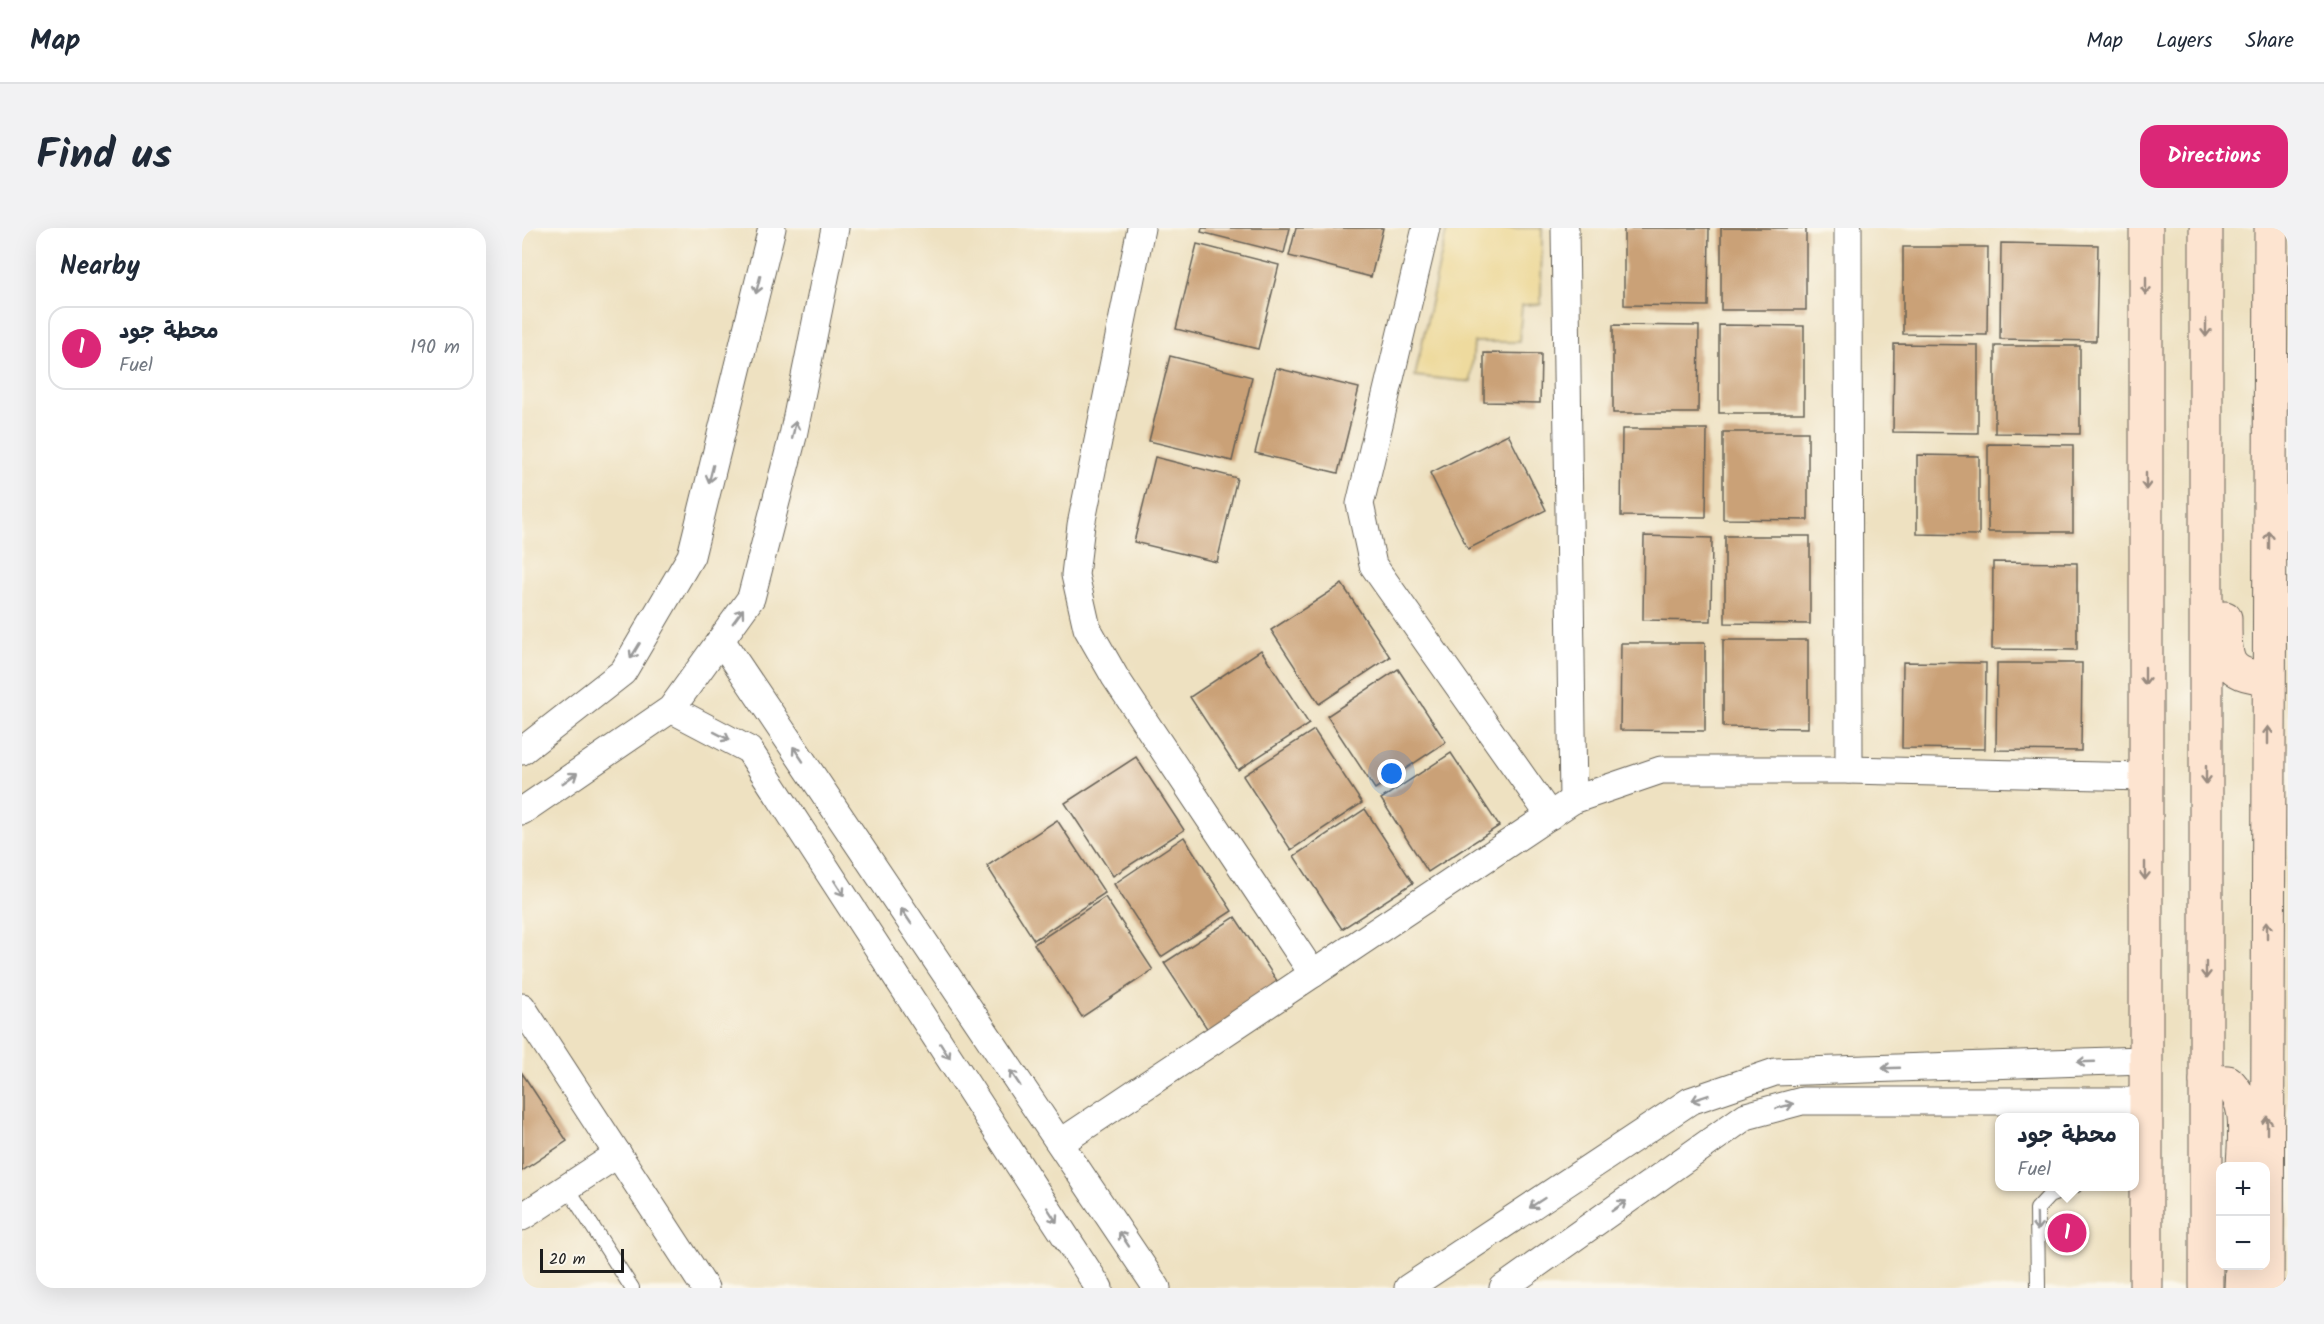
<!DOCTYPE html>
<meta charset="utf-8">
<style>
:root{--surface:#fff;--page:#f2f2f3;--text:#1f2937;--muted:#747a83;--line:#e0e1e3;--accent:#db2777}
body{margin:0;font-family:Kalam,"Playpen Sans Arabic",sans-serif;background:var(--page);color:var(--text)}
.controls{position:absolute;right:18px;bottom:18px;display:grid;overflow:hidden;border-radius:12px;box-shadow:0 6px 24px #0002}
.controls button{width:54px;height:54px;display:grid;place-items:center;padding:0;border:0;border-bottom:2px solid var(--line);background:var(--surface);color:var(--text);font:30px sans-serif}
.scale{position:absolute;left:18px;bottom:15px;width:84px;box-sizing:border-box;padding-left:6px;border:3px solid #1c1c1c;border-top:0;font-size:16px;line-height:21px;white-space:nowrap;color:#1c1c1c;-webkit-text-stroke:4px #fbf7ec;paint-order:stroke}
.you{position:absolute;left:870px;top:546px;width:21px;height:21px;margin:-15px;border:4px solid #fff;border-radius:50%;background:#1a73e8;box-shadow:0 0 0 9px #1a73e833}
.badge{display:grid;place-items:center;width:39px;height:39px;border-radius:50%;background:var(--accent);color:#fff;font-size:20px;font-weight:700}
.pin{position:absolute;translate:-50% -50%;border:3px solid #fff;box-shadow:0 2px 6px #0006}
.popup{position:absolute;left:1473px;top:885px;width:144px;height:78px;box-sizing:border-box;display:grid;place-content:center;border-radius:12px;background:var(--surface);filter:drop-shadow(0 2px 4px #0005);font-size:20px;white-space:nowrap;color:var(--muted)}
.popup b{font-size:22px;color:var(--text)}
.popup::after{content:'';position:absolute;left:50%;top:100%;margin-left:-12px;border:12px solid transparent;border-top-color:var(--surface)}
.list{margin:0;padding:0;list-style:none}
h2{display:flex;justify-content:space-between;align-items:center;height:78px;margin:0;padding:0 24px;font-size:26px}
h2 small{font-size:20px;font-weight:400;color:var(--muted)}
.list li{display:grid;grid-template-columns:39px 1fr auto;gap:18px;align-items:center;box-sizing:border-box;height:84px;margin:0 12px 12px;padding:0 12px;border:2px solid var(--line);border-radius:18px}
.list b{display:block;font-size:22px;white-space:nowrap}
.list p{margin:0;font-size:20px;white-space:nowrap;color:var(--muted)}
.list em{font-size:20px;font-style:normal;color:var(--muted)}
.map{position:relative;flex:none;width:1766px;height:1060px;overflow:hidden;border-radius:18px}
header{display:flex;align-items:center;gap:36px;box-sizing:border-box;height:84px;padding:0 30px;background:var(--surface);border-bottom:2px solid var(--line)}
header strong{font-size:28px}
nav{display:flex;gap:33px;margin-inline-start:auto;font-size:21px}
.intro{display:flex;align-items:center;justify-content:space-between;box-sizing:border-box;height:144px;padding:0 36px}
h1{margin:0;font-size:42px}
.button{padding:15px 27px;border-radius:18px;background:var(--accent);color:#fff;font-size:21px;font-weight:700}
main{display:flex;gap:36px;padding:0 36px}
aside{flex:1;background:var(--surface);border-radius:18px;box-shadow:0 6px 24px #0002}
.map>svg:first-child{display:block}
.sand{fill:#eeda9e;stroke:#857b5d;stroke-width:1.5}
.building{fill:#caa177}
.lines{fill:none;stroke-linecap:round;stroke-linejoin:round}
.lane-casing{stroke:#666156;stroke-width:16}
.street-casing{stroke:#666156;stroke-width:29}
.secondary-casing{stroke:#666156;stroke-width:35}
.lane{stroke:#fff;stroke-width:14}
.street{stroke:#fff;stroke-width:27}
.secondary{stroke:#fde4d0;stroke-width:33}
.oneway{stroke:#999}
.oneway2{stroke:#988a7f}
</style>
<header>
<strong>Map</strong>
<nav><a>Map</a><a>Layers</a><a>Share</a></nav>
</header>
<div class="intro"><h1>Find us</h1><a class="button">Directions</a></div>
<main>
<aside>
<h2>Nearby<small></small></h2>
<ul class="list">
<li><span class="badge">1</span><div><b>محطة جود</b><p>Fuel</p></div><em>190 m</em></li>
</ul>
</aside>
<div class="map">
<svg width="1766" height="1060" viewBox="0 0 1766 1060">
<rect width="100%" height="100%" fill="#fbf7ec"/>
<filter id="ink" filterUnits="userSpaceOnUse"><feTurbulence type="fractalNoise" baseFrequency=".0167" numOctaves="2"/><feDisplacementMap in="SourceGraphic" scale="12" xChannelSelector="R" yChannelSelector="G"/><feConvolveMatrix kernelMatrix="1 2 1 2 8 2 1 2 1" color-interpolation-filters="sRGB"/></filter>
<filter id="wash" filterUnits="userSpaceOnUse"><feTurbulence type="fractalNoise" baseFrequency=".008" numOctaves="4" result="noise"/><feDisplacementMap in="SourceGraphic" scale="24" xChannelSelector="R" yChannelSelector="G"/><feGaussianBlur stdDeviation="1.35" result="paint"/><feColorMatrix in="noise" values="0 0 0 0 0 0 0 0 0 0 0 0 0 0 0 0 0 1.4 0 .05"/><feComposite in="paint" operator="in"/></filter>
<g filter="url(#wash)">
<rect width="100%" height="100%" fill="#eee1c1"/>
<polygon class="sand" points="925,0 1020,0 1019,76 1000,77 997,114 952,114 949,154 893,148"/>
<g id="blocks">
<g class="building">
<polygon points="680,0 768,0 762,25 679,4"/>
<polygon points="774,0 861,0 849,49 767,28"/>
<polygon points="1102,0 1187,0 1186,78 1102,77"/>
<rect x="1199" y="0" width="85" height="82"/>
<polygon points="1479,15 1576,17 1574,113 1478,111"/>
<polygon points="675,16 757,37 736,121 654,101"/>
<polygon points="1381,19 1466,19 1465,107 1381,106"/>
<polygon points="1091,97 1177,98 1176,185 1091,185"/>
<polygon points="1197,97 1282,98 1282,185 1197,185"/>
<polygon points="1372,116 1456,117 1456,205 1371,204"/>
<polygon points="1473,118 1558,118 1558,206 1473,205"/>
<polygon points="962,125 1019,126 1018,175 962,174"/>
<polygon points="648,128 730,149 710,233 627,213"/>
<polygon points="754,140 837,160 816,245 733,225"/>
<polygon points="1100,201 1185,201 1184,289 1099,288"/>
<polygon points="1201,204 1286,204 1286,292 1201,291"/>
<polygon points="986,206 1024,282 946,321 908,245"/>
<polygon points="1466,216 1551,217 1551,304 1466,304"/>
<polygon points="1395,227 1457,228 1457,307 1395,306"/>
<polygon points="633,229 715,250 695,334 612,314"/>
<polygon points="1122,308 1190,310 1189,393 1121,392"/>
<polygon points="1203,308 1288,308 1288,396 1203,395"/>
<polygon points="1471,334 1555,335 1555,422 1470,421"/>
<polygon points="820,356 868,429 797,476 749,402"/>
<polygon points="1201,412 1286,412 1286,500 1201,499"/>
<polygon points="1099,415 1183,415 1183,503 1098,502"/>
<polygon points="739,422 787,496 716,542 668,469"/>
<polygon points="1381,434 1464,435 1463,521 1380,520"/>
<polygon points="1475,435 1560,435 1559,523 1474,522"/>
<polygon points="876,441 924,514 853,561 805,488"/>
<polygon points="792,502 840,575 769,622 721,548"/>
<polygon points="929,525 977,598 906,644 859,571"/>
<polygon points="614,529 662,602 591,648 543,575"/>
<polygon points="843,581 891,655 820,701 772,628"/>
<polygon points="535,592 583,665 512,712 465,638"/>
<polygon points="662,609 710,683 639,729 592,656"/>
<polygon points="583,669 631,742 560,789 512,716"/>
<polygon points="713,689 761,762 690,808 642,735"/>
<polygon points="0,845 45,913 0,943"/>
</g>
</g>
</g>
<g filter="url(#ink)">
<use href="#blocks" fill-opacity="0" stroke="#666156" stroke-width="1.5"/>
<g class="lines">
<g class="lane-casing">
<g id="lane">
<polyline points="45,959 110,1060"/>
<polyline points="1516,1060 1515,981 1527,968 1553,958"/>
</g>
</g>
<g class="street-casing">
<g id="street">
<polyline points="619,0 559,297 553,347 565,400 593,449 791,746"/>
<polyline points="904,0 838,276 851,337 1028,588"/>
<polyline points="1043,0 1051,572"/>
<polyline points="1326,0 1327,542"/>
<polyline points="199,412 635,1060"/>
<polyline points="149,481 227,522 577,1060"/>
<polyline points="0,523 101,444 169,328 250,0"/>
<polyline points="0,583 149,481 229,370 271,208 313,0"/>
<polyline points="0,779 183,1060"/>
<polyline points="538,915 1051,572 1139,542 1327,542 1623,549"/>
<polyline points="0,989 96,926"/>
<polyline points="886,1060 1168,873 1253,844 1622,832"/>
<polyline points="981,1060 1224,888 1280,873 1622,873"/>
</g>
</g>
<g class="secondary-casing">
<g id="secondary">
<polyline points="1624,0 1624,1060"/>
<path d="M1703,390c0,38 -2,59 43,59"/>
<path d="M1684,853l22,1c23,22 16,55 15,84"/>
<polyline points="1684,1060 1684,0"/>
<polyline points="1719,1060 1720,1038"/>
<polyline points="1745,1060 1749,0"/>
</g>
</g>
<use href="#lane" class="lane"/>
<use href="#street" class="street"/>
<use href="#secondary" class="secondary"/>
</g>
<defs><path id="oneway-shaft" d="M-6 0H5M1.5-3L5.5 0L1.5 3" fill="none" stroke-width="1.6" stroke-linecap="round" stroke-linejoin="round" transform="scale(1.5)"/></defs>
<g class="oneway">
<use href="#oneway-shaft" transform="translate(236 57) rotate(104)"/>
<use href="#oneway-shaft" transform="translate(272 202) rotate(-78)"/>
<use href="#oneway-shaft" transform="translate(189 246) rotate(104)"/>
<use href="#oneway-shaft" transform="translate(216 388) rotate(-54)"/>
<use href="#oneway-shaft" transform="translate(113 423) rotate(121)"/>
<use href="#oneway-shaft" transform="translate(200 508) rotate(27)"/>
<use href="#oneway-shaft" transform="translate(276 526) rotate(-124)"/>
<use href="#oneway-shaft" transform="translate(48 550) rotate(-35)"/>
<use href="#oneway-shaft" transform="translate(317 660) rotate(57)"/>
<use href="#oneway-shaft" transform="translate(384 688) rotate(-124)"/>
<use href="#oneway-shaft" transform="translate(423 823) rotate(57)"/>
<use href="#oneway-shaft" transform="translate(1564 834) rotate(178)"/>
<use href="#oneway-shaft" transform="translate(1369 840) rotate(178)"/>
<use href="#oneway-shaft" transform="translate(493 850) rotate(-124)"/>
<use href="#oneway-shaft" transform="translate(1178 870) rotate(161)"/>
<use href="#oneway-shaft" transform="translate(1263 878) rotate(-15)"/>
<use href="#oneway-shaft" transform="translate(1015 975) rotate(147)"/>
<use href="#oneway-shaft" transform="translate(1097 978) rotate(-35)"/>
<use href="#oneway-shaft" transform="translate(530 987) rotate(57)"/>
<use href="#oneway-shaft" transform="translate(1515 994) rotate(89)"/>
<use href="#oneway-shaft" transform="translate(602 1011) rotate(-124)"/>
</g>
<g class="oneway2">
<use href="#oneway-shaft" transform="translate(1624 58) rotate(90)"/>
<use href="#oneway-shaft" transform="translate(1684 100) rotate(90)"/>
<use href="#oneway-shaft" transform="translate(1624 253) rotate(90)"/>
<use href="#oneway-shaft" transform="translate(1747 312) rotate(-90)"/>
<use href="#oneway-shaft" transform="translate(1623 448) rotate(90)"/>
<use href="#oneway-shaft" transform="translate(1746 507) rotate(-90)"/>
<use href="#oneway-shaft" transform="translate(1684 547) rotate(90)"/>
<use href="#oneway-shaft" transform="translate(1623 643) rotate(90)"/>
<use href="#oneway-shaft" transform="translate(1745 702) rotate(-90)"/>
<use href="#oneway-shaft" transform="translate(1684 742) rotate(90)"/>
<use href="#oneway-shaft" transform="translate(1745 897) rotate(-90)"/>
</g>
</g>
</svg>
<div class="controls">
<button>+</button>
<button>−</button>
</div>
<div class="scale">20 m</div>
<div class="you"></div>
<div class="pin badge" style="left:1545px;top:1005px">1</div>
<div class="popup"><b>محطة جود</b>Fuel</div>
</div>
</main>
